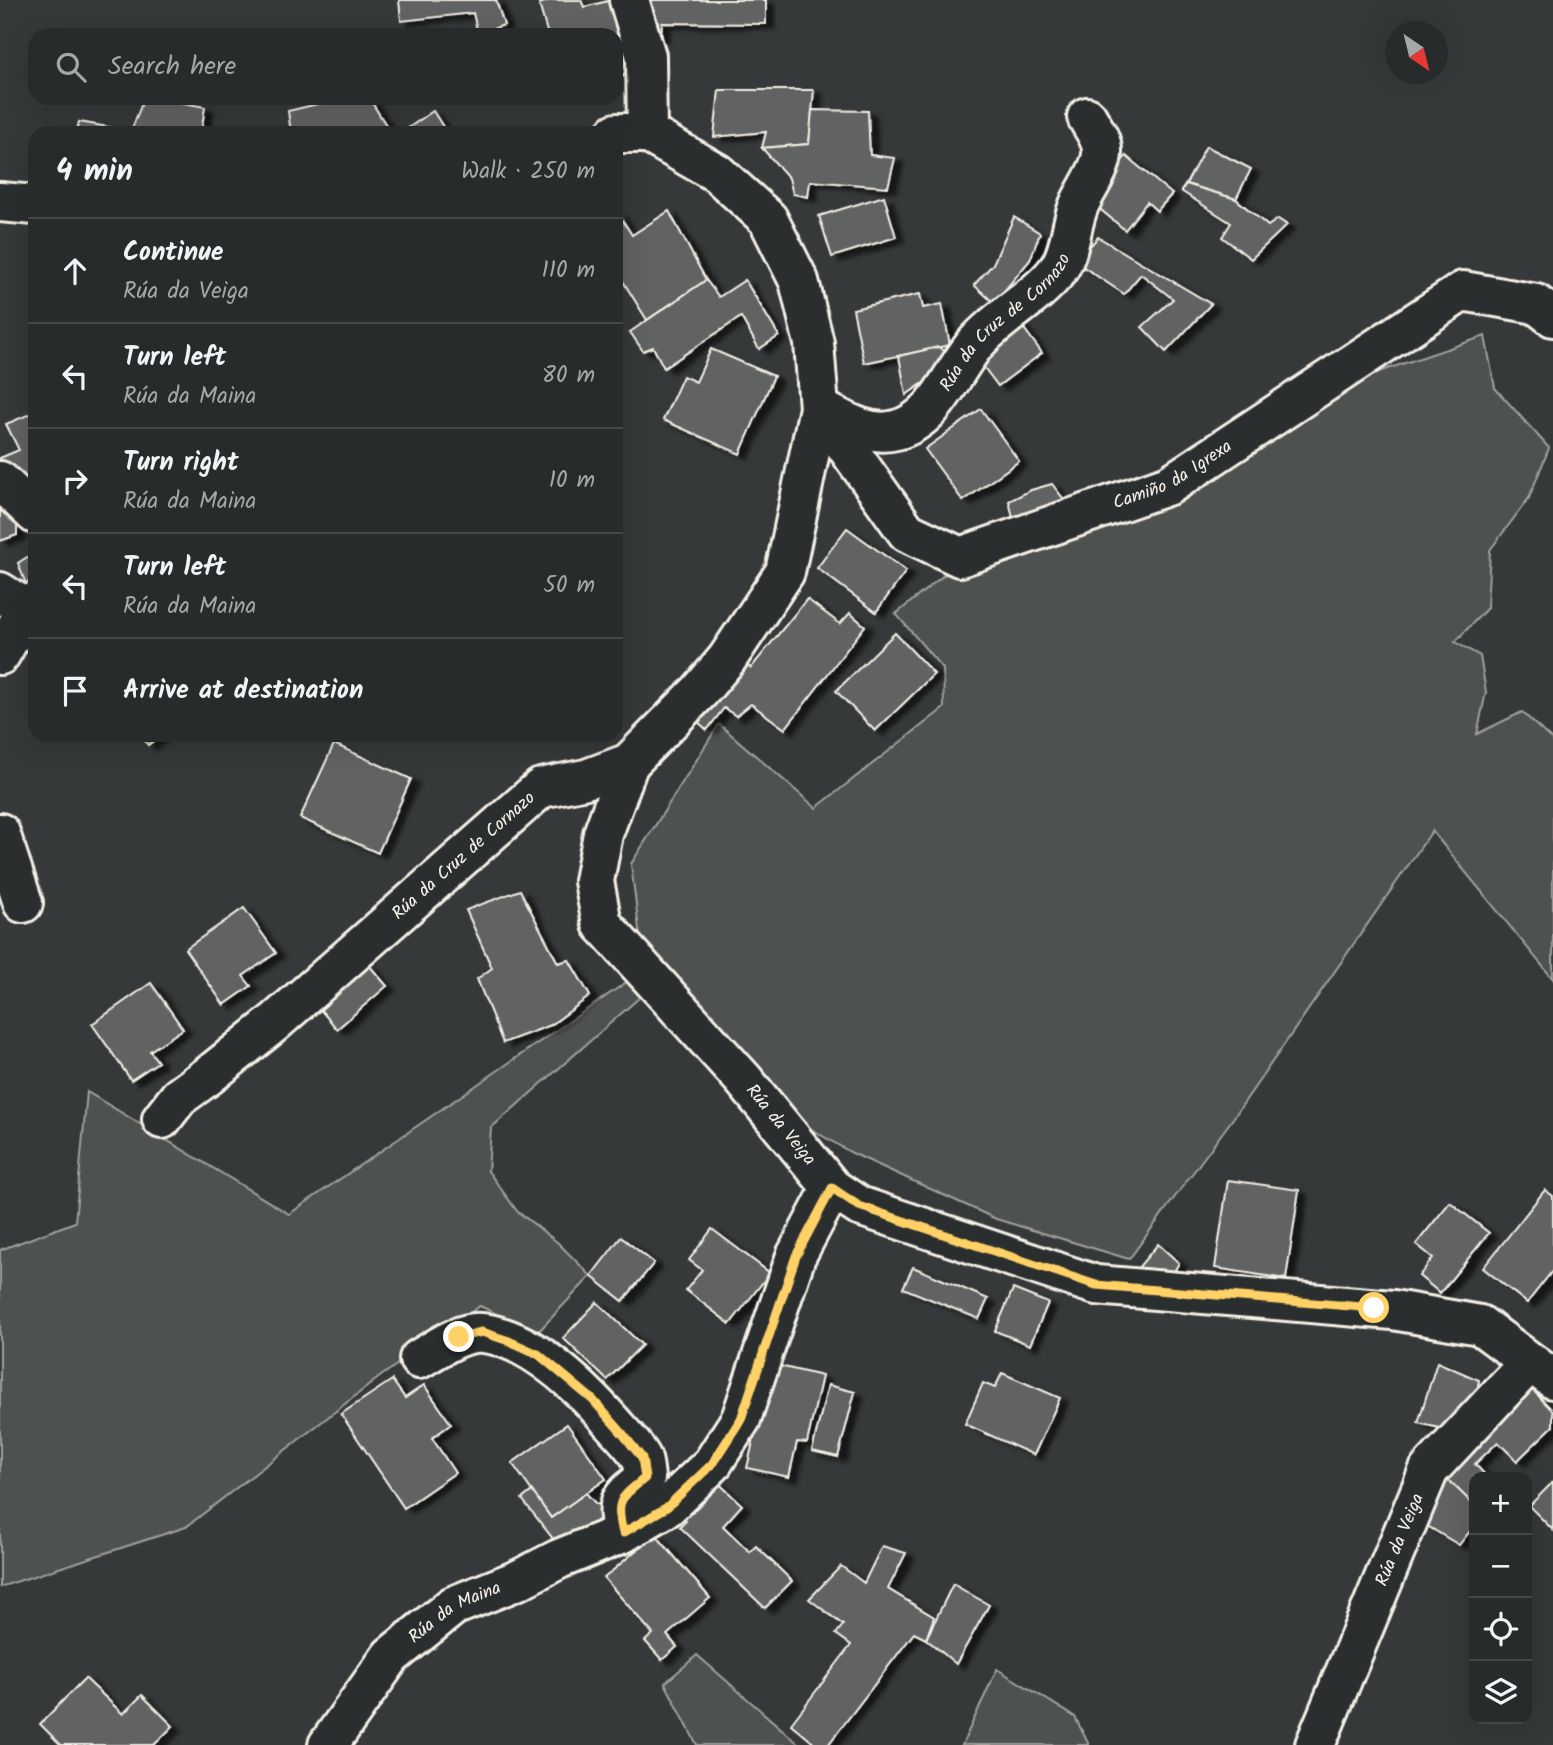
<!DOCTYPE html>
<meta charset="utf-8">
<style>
:root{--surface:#282b2b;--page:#303333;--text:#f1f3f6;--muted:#a5a7a9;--line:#444747}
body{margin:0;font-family:Kalam,sans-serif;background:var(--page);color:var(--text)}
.controls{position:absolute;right:21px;bottom:21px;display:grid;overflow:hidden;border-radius:14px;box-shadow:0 7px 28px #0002}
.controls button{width:63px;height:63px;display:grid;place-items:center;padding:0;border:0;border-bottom:2px solid var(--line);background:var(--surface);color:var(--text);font:35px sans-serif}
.compass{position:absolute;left:1385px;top:21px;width:63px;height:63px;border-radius:50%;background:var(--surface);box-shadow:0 7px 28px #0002;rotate:145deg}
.stop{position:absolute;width:21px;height:21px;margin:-16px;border:5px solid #ffd166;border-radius:50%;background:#fff}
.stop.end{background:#ffd166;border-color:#fff;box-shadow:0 2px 7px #0008}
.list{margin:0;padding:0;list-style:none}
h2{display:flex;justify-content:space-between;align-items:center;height:91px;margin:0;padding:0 28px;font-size:30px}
h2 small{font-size:23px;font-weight:400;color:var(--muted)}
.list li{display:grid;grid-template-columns:46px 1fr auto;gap:21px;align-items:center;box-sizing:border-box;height:105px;padding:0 28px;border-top:2px solid var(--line)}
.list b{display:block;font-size:26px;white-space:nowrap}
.list p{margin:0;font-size:23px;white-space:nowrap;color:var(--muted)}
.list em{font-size:23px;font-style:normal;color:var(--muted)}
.icon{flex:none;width:38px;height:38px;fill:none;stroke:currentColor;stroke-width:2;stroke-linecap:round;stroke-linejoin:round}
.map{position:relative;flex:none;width:1553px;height:1745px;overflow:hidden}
.search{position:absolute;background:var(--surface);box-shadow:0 7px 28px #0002;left:28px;top:28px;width:595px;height:77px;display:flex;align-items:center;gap:18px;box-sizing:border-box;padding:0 24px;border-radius:21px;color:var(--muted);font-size:26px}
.panel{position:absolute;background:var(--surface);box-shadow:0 7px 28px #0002;left:28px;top:126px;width:595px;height:616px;border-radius:21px}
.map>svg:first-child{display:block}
.green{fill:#4e514f;stroke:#a1a19c;stroke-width:2}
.building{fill:#616362;stroke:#f4f1e8;stroke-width:2;filter:url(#shadow)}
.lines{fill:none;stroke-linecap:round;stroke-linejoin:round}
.minor-casing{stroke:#f4f1e8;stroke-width:44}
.minor{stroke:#2a2d2e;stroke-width:38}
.route{stroke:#ffd166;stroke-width:9}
.labels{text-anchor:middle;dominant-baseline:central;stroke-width:5;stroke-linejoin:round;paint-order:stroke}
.street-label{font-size:18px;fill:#f4f1e8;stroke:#2a2d2e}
</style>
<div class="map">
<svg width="1553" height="1745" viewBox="0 0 1553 1745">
<defs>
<filter id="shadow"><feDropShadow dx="8" dy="4.5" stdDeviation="2" flood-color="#0009"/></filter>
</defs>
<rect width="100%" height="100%" fill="#363939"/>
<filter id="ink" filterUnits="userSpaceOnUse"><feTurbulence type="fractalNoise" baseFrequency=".0143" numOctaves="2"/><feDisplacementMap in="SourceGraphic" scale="14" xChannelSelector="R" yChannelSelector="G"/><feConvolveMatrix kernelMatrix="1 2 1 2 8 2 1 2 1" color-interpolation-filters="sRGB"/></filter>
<g filter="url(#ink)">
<g class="green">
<polygon points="1485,336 1495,388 1549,448 1529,498 1490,550 1487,608 1455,642 1480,656 1486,692 1477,734 1522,712 1553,741 1553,979 1432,831 1234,1117 1129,1259 996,1219 852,1153 761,1100 656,983 491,1128 488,1171 517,1211 557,1242 591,1276 537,1333 480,1306 381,1376 186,1527 0,1587 0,1250 75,1222 87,1092 289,1214 644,970 631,864 719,724 816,808 944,708 943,669 896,614 944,575 1162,499 1337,386"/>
<polygon points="697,1655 800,1745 697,1745 665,1683"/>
<polygon points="997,1669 1075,1717 1089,1745 962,1745"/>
</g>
<g class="building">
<polygon points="399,0 496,0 504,25 478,34 473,13 401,21"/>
<polygon points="551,0 581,0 584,7 612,0 626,47 625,74 616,84 616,35 548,35 539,4"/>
<polygon points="652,0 766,0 766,24 662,23 661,37 648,37"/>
<polygon points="719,90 814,90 809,144 762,148 766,132 714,137"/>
<polygon points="144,98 158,98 205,107 201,133 76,133 79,122 131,131"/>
<polygon points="343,98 369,98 391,133 291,133 288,111"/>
<polygon points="812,110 868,111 870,155 895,158 888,187 810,181 808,197 793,194 789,178 762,148 809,144"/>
<polygon points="433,111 447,133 401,133"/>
<polygon points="1206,146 1251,169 1236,199 1186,184"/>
<polygon points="1126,156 1172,194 1157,211 1147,202 1125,230 1089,200"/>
<polygon points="1186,184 1236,199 1268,226 1278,219 1287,225 1251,259 1222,237 1231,223 1181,191"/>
<polygon points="884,196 896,237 832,257 819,216"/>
<polygon points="669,211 706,280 647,320 616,270 616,214 618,213 632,235"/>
<polygon points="1014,217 1040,233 1030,260 994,303 974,285 993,264"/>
<polygon points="1098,237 1211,304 1166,352 1142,327 1173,299 1141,274 1124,294 1076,262"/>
<polygon points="706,280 719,297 745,280 779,336 759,349 741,317 664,368 653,347 643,351 630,332"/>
<polygon points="920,294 923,308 942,304 950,345 864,363 853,309"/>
<polygon points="1014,315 1042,353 998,386 977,358"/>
<polygon points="938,347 958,359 932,392 922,384 906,395 899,356"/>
<polygon points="711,349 774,376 740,454 663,420 683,376 696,382"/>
<polygon points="981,409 1019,461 963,501 925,449"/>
<polygon points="35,412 35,478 18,485 0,461 0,458 19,450 6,424"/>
<polygon points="1052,484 1073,511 1016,530 1009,501 1031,490"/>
<polygon points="0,492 17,507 17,535 0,541"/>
<polygon points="847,528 906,571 876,612 817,568"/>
<polygon points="35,552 35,582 27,587 18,563"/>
<polygon points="807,599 840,624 850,613 865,626 785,729 751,704 736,716 724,708 707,730 696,720 744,663 751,668"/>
<polygon points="895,633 934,674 875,731 836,691"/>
<polygon points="141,735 161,735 148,745"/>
<polygon points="334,744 411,779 378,853 300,818"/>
<polygon points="520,890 558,963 569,960 590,996 551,1025 503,1043 477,979 492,968 466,910"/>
<polygon points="244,908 276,953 243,976 251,986 224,1005 185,949"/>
<polygon points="368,964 387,986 337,1029 318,1007"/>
<polygon points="151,983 183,1029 150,1051 158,1062 131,1080 92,1024"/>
<polygon points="1228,1180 1299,1190 1286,1279 1215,1268"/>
<polygon points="1545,1190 1553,1196 1553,1270 1527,1303 1483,1268"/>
<polygon points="1450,1202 1489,1233 1440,1293 1419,1276 1433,1258 1416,1244"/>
<polygon points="712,1229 770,1273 730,1324 686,1290 702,1270 689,1260"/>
<polygon points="621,1237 654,1263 623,1301 591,1276"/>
<polygon points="1158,1244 1179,1263 1172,1275 1137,1269"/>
<polygon points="913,1267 988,1299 979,1319 903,1288"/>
<polygon points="1013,1289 1048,1303 1030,1345 995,1331"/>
<polygon points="597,1302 642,1345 607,1380 563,1338"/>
<polygon points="1437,1362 1479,1380 1474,1410 1456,1432 1418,1423"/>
<polygon points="771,1364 822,1376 807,1443 797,1442 789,1477 747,1468"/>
<polygon points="1002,1373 1060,1398 1034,1455 965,1424 983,1383 995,1388"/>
<polygon points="392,1380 405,1398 424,1385 451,1424 432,1438 455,1473 404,1508 341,1414"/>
<polygon points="1527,1384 1553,1411 1553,1426 1517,1461 1498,1442 1475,1464 1487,1477 1474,1477 1474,1505 1441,1473"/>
<polygon points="828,1385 855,1392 838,1457 812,1451"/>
<polygon points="567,1424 606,1479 551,1518 512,1463"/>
<polygon points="1441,1473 1474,1505 1474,1526 1459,1545 1414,1518"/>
<polygon points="711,1476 742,1505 723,1526 750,1552 756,1546 792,1581 765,1608 680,1527 686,1521 677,1511"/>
<polygon points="1553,1482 1553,1530 1529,1506"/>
<polygon points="532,1491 551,1518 586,1493 596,1504 605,1504 610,1527 561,1549 522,1499"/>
<polygon points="655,1534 710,1598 667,1635 677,1647 662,1660 645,1641 653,1634 604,1578"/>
<polygon points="882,1546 906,1553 888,1589 934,1617 926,1639 914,1633 828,1745 816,1745 791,1724 851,1645 836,1634 843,1625 809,1599 841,1566 864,1583"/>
<polygon points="953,1584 989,1605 956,1664 926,1639"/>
<polygon points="85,1678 123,1714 142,1695 173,1726 154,1745 61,1745 40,1724"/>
</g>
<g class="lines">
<g class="minor-casing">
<g id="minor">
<polyline points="629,0 646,56 647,133"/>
<polyline points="0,202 35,205"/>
<path id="s1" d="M819,408l88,124 53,25 209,-72 294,-194 73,13 17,13"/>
<path id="s2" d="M821,409c23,12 48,28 75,21 42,-11 55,-59 81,-88 24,-27 58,-43 80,-71 14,-18 13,-45 22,-66 6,-14 24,-38 23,-54 0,-12 -9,-23 -15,-34"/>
<polyline points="0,481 35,514"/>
<polyline points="0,592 27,609"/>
<polyline points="0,655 27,609 35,602"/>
<path id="s3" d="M629,763l-26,71 -9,47 8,43 141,155 89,109 27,18 237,79 297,25 87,15 73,54"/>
<polyline points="0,833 23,903"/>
<path id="s4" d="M162,1119l17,-22 29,-21 66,-53 267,-235 45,-9 43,-16 71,-72 27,-32 58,-87 34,-164 -5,-65 -15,-62 -31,-62 -51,-46 -70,-40h-31"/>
<path d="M419,1359c18,-10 43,-29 64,-26 51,6 102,58 134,95 8,9 18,19 24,29 3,6 3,14 4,21 -25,21 -30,21 -22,55"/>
<path id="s5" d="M328,1745l63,-89 62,-50 65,-26 41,-21 64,-26 44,-26 45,-43 29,-45 55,-163 36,-68"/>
<path id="s6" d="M1315,1745l114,-275 101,-108"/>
</g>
</g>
<use href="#minor" class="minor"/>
</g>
</g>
<g class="lines" filter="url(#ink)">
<path class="route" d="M459,1337l23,-5 27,9 29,13 55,46 30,34 19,24 3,20c-25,21 -30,21 -22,55l44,-26 45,-43 29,-45 55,-163 36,-68 27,18 237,79 278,23"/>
</g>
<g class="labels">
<g class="street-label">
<text stroke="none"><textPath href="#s2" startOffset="236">Rúa da Cruz de Cornazo</textPath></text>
<text stroke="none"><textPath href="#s1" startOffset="439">Camiño da Igrexa</textPath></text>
<text stroke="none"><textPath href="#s4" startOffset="401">Rúa da Cruz de Cornazo</textPath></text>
<text stroke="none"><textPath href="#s3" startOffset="436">Rúa da Veiga</textPath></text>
<text stroke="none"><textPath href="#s6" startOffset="222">Rúa da Veiga</textPath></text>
<text stroke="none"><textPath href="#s5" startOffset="187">Rúa da Maina</textPath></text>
</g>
</g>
</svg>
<div class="controls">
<button>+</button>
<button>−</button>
<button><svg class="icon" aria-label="locate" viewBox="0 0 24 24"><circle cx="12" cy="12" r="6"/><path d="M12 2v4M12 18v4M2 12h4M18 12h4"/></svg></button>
<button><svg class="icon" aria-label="layers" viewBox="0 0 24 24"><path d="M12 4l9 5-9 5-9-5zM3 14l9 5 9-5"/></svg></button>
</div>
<svg class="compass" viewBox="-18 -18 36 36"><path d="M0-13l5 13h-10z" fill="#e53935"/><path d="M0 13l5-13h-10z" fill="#a5a7a9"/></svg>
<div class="stop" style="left:1374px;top:1308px"></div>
<div class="stop end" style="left:459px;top:1337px"></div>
<div class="search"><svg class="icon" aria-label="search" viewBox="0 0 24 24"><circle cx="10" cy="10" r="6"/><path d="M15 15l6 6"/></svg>Search here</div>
<section class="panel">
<h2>4 min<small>Walk · 250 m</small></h2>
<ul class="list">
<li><svg class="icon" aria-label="ahead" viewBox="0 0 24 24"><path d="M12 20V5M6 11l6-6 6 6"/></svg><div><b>Continue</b><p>Rúa da Veiga</p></div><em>110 m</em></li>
<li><svg class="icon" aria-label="left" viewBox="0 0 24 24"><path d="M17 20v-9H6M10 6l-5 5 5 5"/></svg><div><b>Turn left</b><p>Rúa da Maina</p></div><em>80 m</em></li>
<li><svg class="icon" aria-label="right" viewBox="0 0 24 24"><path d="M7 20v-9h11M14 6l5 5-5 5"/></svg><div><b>Turn right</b><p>Rúa da Maina</p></div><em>10 m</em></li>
<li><svg class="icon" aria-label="left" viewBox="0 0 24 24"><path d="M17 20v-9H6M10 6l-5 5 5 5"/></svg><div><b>Turn left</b><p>Rúa da Maina</p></div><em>50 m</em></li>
<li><svg class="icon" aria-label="arrive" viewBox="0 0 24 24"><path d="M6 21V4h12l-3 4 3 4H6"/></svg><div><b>Arrive at destination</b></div></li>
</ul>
</section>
</div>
